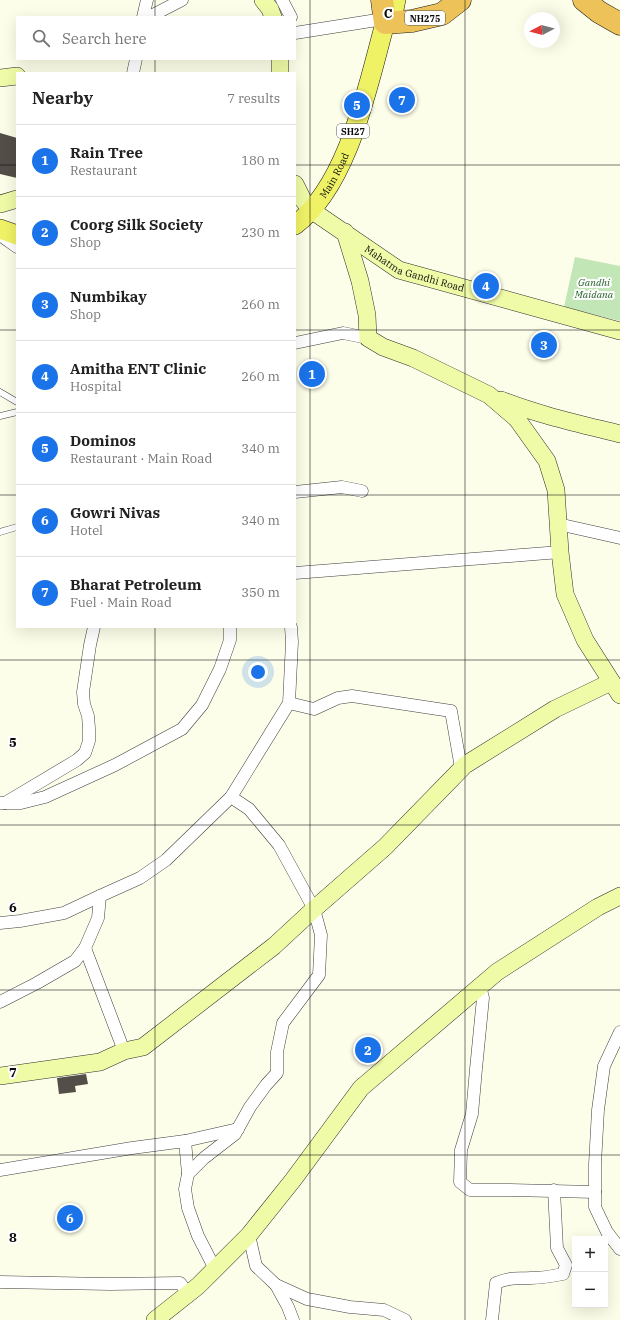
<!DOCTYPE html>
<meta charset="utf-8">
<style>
:root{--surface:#fff;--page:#f6f6f6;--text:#222;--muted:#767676;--line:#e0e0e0;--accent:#1a73e8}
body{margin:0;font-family:"IBM Plex Serif",serif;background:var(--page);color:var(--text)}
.controls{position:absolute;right:12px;bottom:12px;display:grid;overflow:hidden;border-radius:0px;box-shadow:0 4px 16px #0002}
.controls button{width:36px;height:36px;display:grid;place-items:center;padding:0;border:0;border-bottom:1px solid var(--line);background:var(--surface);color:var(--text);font:20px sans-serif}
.compass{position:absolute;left:524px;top:12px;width:36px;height:36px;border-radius:50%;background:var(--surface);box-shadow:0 4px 16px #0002;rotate:263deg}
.you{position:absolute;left:258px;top:672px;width:14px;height:14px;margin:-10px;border:3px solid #fff;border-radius:50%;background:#1a73e8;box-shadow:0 0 0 6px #1a73e833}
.badge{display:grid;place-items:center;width:26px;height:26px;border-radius:50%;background:var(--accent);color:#fff;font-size:13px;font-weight:700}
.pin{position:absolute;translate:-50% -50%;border:2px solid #fff;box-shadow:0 1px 4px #0006}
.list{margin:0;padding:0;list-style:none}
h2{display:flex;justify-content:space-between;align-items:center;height:52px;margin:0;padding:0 16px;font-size:17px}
h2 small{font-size:13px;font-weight:400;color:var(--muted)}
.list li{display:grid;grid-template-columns:26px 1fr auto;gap:12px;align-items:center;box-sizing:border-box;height:72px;padding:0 16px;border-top:1px solid var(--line)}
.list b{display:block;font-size:15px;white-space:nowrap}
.list p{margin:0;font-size:13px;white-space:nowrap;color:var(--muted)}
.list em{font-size:13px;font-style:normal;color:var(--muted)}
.icon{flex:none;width:22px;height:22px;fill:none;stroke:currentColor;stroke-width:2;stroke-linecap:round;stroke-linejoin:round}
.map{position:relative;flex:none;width:620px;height:1320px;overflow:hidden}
.search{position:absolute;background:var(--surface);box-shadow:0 4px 16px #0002;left:16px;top:16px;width:280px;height:44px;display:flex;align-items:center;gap:10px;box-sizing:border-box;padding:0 14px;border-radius:0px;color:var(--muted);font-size:15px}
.panel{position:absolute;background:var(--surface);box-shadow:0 4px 16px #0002;left:16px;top:72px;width:280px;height:556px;border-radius:0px}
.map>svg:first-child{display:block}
.green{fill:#c2e6b6}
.building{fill:#534f48}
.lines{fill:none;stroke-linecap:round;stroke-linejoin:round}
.lane-casing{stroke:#3e3e3e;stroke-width:7}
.street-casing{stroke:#3e3e3e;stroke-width:13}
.secondary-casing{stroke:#2d2d2d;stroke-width:18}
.primary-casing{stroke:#1c1c1c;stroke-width:20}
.highway-casing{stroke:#1c1c1c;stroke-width:23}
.lane{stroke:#fff;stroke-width:6}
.street{stroke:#fff;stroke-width:12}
.secondary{stroke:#effba7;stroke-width:17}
.primary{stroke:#f0f266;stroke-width:19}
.highway{stroke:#edc258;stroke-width:22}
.grid{fill:none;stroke:#0b0b0b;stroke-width:1;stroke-opacity:0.55}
.labels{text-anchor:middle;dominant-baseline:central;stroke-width:4;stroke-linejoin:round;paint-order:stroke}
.shield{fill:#fff;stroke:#545454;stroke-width:1}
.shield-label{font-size:9px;font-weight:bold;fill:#0b0b0b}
.street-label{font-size:10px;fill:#0b0b0b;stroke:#fff}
.park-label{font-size:10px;font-style:italic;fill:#1f5e22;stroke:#fff}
.grid-label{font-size:13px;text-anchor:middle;font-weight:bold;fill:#0b0b0b;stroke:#fff;stroke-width:4;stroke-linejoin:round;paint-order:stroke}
</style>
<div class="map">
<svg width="620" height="1320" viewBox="0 0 620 1320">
<rect width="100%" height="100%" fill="#fdfee9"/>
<polygon class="green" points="575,257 620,266 620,321 564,307"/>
<g class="building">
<polygon points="0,133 17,138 17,178 0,174"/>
<polygon points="86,1074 88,1084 75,1086 76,1092 59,1094 57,1078"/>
</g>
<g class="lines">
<g class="lane-casing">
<g id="lane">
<polyline points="0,392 17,402"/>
<polyline points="0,416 17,412"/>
<polyline points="0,532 17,527"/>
</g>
</g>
<g class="street-casing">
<g id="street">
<polyline points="282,0 291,17"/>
<polyline points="143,17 147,0"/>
<polyline points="149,17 182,0"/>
<polyline points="295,33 377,20"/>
<polyline points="133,73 136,59"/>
<polyline points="0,235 17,247"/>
<polyline points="295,343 343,333 368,338"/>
<polyline points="295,492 342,487 362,491"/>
<polyline points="558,524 620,538"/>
<polyline points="295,573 560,552"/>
<polyline points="289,703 314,709 338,698 352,696 451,711 461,768"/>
<polyline points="0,803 21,803 45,797 115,765 182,729 202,705 220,669 230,640 230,627"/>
<polyline points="5,803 77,760 85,753 89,741 89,728 88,716 84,704 83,692 90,645 94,627"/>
<polyline points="0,923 20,921 64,913 100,896"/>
<polyline points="85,948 124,1051"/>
<polyline points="480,986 483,998 476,1069 472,1114 461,1150 460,1182 470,1190 510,1190 595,1192"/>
<polyline points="0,1002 37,983 75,961 85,948 98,918 100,896 140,878 166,860 231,797"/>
<polyline points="620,1032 604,1066 598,1110 595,1164 595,1207 607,1232 620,1249"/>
<polyline points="185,1141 238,1129"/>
<polyline points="0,1170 132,1148 185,1141 188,1174"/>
<polyline points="249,1235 256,1266 276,1285 307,1299 350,1307 384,1310 405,1320"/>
<polyline points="215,1269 198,1236 188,1208 185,1189 188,1174 204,1158 235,1134 250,1107 266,1085 277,1073 277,1052 283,1023 319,975 321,935 314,909 279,845 249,809 231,797 289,703 292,642 291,627"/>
<polyline points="0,1282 110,1284 180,1283 188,1293"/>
<polyline points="276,1285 288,1307 293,1320"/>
<path d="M492,1320l4,-37c14,-6 20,-4 35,-5 11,0 22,-2 32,-4l3,-9 -9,-17 -3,-58"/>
</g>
</g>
<g class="secondary-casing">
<g id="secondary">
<polyline points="263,0 270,9 273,17"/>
<polyline points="280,59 280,73"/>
<polyline points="0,78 17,76"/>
<path id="s1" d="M295,184l8,16 8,10 88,60 221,61"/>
<polyline points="0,204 17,199"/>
<polyline points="345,232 360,281 367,315 368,338 383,347 413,358 489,395 517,419 547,461 556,490 560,552 565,594 585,640 620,695"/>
<path d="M501,400c38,15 79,24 119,34"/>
<polyline points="0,1076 100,1062 124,1051 143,1047 274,946 314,909 385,847 465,765 555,709 611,682"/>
<polyline points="155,1320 198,1286 249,1235 293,1180 361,1088 497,972 598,907 620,896"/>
</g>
</g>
<g class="primary-casing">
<g id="primary">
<path id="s2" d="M295,225c53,-40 72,-136 89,-198 2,-7 8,-11 10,-18 1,-3 1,-6 2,-9"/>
<polyline points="0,229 17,235"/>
</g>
</g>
<g class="highway-casing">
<g id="highway">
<polyline points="382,0 385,23 412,21 442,14 460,0"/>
<polyline points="584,0 599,12 620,24"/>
</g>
</g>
<use href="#lane" class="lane"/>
<use href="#street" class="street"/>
<use href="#secondary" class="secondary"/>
<use href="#primary" class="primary"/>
<use href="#highway" class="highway"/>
</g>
<path class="grid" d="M155,0v17M310,0v1320M465,0v1320M155,59v14M0,165h17M295,165h325M0,330h17M295,330h325M0,495h17M295,495h325M155,627v693M0,660h620M0,825h620M0,990h620M0,1155h620"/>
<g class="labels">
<g class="shield">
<rect x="405" y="11" width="40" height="14" rx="3"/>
<rect x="337" y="124" width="32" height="14" rx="3"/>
</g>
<g class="shield-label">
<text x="425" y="18">NH275</text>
<text x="353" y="131">SH27</text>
</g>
<g class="street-label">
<text stroke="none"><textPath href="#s2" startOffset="64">Main Road</textPath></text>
<text stroke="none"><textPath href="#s1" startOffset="151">Mahatma Gandhi Road</textPath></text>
</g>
<g class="park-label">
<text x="594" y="282">Gandhi<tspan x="594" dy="12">Maidana</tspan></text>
</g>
</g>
<g class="grid-label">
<text x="388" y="18">C</text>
<text x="13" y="747">5</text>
<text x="13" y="912">6</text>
<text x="13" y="1077">7</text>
<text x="13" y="1242">8</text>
</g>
</svg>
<div class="controls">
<button>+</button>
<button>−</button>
</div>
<svg class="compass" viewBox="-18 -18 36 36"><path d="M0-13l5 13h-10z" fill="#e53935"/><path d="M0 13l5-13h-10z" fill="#767676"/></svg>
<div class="you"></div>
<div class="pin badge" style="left:312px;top:374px">1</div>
<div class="pin badge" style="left:368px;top:1050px">2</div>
<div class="pin badge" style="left:544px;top:345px">3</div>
<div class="pin badge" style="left:486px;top:286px">4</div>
<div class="pin badge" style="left:357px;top:105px">5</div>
<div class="pin badge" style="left:70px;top:1218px">6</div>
<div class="pin badge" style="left:402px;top:100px">7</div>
<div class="search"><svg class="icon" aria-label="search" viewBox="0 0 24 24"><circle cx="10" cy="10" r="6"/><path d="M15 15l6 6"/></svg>Search here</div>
<section class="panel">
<h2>Nearby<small>7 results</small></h2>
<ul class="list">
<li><span class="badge">1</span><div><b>Rain Tree</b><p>Restaurant</p></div><em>180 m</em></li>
<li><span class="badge">2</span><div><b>Coorg Silk Society</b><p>Shop</p></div><em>230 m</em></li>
<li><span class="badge">3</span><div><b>Numbikay</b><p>Shop</p></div><em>260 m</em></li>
<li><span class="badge">4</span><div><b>Amitha ENT Clinic</b><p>Hospital</p></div><em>260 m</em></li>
<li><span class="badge">5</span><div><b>Dominos</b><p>Restaurant · Main Road</p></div><em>340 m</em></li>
<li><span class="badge">6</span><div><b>Gowri Nivas</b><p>Hotel</p></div><em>340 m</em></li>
<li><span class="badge">7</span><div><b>Bharat Petroleum</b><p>Fuel · Main Road</p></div><em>350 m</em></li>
</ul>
</section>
</div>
